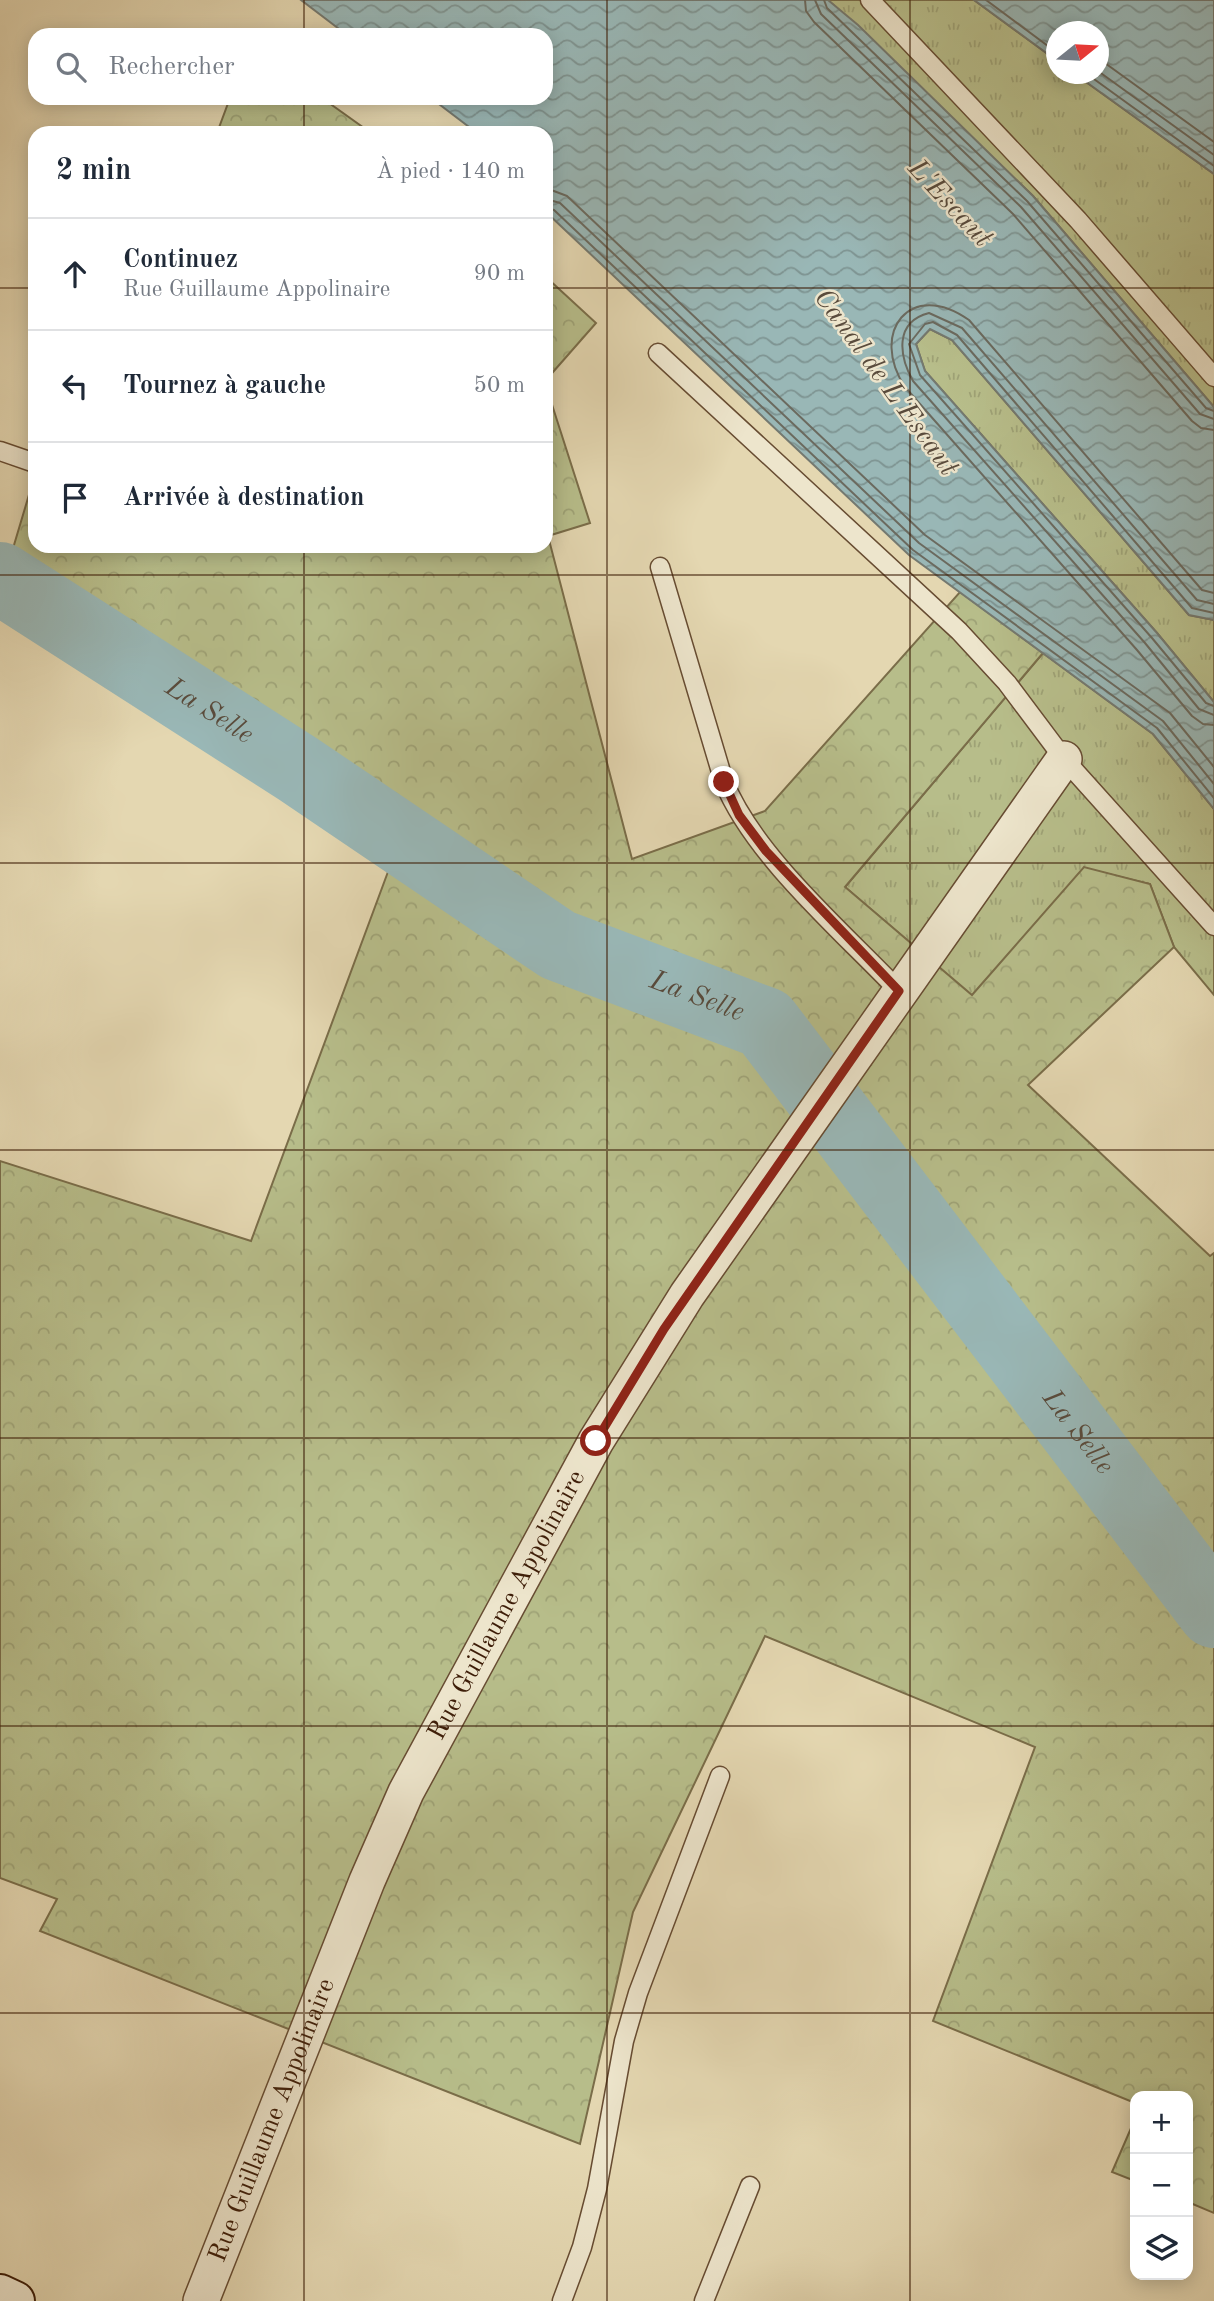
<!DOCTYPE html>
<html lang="fr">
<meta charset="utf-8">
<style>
:root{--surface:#fff;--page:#f6f6f7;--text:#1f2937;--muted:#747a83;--line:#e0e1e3}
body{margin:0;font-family:"Old Standard TT",serif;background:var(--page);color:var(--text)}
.controls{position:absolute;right:21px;bottom:21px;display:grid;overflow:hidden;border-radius:14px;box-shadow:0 4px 18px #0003}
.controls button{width:63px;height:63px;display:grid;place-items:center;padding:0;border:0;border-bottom:2px solid var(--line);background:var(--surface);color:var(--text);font:35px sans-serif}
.compass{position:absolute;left:1046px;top:21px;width:63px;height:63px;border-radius:50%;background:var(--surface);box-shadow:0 4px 18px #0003;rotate:72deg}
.stop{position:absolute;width:21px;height:21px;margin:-16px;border:5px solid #8f2418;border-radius:50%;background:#fff}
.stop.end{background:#8f2418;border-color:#fff;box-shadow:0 2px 7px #0008}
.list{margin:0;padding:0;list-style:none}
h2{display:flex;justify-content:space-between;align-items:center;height:91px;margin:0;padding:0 28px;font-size:30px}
h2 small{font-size:23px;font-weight:400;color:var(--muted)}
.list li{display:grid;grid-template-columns:46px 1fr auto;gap:21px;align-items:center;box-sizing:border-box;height:112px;padding:0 28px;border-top:2px solid var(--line)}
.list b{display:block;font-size:26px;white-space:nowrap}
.list p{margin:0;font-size:23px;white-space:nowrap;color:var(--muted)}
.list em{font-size:23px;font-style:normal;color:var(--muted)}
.icon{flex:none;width:38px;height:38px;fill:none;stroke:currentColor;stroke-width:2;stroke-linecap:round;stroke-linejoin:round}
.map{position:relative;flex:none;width:1214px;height:2301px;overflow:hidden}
.search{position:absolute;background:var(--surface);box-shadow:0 4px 18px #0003;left:28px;top:28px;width:525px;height:77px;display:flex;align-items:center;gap:18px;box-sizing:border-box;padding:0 24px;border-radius:21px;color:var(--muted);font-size:26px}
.panel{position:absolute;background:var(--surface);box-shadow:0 4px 18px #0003;left:28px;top:126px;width:525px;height:427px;border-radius:21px}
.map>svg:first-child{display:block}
.grass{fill:url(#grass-tufts);stroke:#7a6d49;stroke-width:2}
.forest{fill:url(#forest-crowns);stroke:#7a6d49;stroke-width:2}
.water{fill:url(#water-waves);stroke:#747970;stroke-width:2}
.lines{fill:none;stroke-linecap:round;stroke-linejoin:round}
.shore{stroke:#6b6a5f;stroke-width:2}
.river{stroke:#99b7b6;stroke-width:72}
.lane-casing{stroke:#674c32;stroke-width:21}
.street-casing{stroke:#674c32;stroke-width:38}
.secondary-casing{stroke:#3d1d08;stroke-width:42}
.lane{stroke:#ede5cc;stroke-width:18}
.street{stroke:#ede5cc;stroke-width:35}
.secondary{stroke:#ede5cc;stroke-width:38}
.route{stroke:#8f2418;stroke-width:9}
.grid{fill:none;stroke:#3d1d08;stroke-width:2;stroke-opacity:0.55}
.labels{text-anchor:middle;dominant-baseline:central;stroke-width:5;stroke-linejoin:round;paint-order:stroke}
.street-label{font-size:26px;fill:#3d1d08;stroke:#ede5cc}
.water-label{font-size:28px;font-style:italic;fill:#594b3c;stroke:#ede5cc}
</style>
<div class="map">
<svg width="1214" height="2301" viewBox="0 0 1214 2301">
<defs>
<pattern id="grass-tufts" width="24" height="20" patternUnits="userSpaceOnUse" patternTransform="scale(1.75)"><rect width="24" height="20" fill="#b7bd8a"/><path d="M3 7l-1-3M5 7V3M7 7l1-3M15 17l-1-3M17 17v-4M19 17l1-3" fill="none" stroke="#9ea276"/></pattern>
<pattern id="forest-crowns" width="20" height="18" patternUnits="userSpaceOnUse" patternTransform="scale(1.75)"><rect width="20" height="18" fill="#b7bd8a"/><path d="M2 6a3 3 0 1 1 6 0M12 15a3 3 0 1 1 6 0" fill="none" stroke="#9ea276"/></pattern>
<pattern id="water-waves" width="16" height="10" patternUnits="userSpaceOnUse" patternTransform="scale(1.75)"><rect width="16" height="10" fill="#99b7b6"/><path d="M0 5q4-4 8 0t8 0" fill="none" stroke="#7e9492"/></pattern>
</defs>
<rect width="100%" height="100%" fill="#e4d7b1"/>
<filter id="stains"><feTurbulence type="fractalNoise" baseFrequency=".00286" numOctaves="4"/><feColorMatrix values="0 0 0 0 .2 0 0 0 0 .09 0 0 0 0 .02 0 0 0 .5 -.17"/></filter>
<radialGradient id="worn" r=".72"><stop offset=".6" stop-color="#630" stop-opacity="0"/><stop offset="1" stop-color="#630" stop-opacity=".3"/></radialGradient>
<g class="grass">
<polygon points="828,0 974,0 1056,60 1056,74 1075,74 1214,174 1214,407 1033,196"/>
<polygon points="930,329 952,340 1189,615 1214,620 1214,702 1157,633 925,371 916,344"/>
<polygon points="1043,653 1153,734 1214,809 1214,995 1174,947 1150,884 1084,868 972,996 845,887"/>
</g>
<g class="forest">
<polygon points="230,98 322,98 371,133 217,133"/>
<polygon points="546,277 596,323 546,380"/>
<polygon points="546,386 590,523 548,536 632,859 765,811 960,592 1043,653 845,887 972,995 1084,867 1150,884 1174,947 1028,1085 1210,1256 1214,1253 1214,2213 1188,2202 1188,2096 1135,2096 1135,2103 933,2021 1035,1747 765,1636 633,1912 580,2144 40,1931 57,1899 0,1878 0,1161 251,1241 392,861 0,612 0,592 31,488 35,490 35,546 546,546"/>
<polygon points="1135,2119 1135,2181 1112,2172"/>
</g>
<g class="water">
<polygon points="301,0 828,0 858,25 1033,196 1214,407 1214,620 1189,615 952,340 930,329 916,344 925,371 1157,633 1214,702 1214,809 1153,734 909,555 546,212 546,133 477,133 431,98 546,98 546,35 347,35"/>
<polygon points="974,0 1214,0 1214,174 1075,74 1098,74 1098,32 1056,32 1056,60"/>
</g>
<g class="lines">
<g class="shore">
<polyline points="805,0 806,11 814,22 1013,214 1192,421 1201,428 1214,430"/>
<polyline points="815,0 821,14 1021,207 1200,414 1214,419"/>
<polyline points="824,0 827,8 1027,201 1206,408 1214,411"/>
<polyline points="986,0 1056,52"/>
<polyline points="1098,58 1214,142"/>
<polyline points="1098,71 1214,155"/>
<polyline points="1087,74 1214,166"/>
<polyline points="546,188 567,196 925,535 1170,713 1214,767"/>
<polyline points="546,199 560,203 919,543 1163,721 1214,784"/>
<polyline points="546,208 554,210 913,550 1157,728 1214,798"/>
<path d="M1214,593l-12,-3 -233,-270c-59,-42 -100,13 -64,67l232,263 55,66 11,8 11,1"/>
<path d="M1214,604l-17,-4 -235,-272 -33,-15c-35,9 -30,43 -16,68l232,262 54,66 15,6"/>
<polyline points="1214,613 1192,608 957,335 933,322 925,324 909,344 920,375 1152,638 1206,703 1214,706"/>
</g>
<path class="river" id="s1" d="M0,578l298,191 260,176 207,78 449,589"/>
<g class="lane-casing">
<g id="lane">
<polyline points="870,0 1078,220 1214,377"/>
<polyline points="658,353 959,631 1007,683 1064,759 1214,926"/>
<polyline points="0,451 32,462"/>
<path d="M660,567l64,215c30,74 119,150 175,209"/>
<polyline points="562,2301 582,2247 597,2189 624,2041 638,1993 720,1776"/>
<polyline points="704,2301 750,2186"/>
</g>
</g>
<g class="street-casing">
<g id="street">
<path id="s2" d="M201,2301l166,-420 39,-89 190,-351 91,-146 377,-536"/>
</g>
</g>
<g class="secondary-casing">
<polyline id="secondary" points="0,2294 15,2301"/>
</g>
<use href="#lane" class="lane"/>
<use href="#street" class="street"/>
<use href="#secondary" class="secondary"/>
</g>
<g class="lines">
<polyline class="route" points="596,1441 664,1329 899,991 766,851 739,815 724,782"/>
</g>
<path class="grid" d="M304,0v35M607,0v2301M910,0v2301M304,98v35M0,288h35M546,288h668M304,546v1755M0,575h1214M0,863h1214M0,1150h1214M0,1438h1214M0,1726h1214M0,2013h1214"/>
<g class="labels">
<g class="street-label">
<text stroke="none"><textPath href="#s2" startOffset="761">Rue Guillaume Appolinaire</textPath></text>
<text stroke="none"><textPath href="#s2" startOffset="194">Rue Guillaume Appolinaire</textPath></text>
</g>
<g class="water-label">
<text transform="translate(949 204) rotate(47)">L'Escaut</text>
<text transform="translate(885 383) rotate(54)">Canal de L'Escaut</text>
<text stroke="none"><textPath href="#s1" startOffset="248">La Selle</textPath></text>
<text stroke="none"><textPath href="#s1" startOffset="816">La Selle</textPath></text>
<text stroke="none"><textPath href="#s1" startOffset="1404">La Selle</textPath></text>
</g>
</g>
<rect width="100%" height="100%" filter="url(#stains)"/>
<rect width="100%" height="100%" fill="url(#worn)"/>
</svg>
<div class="controls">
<button>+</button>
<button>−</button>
<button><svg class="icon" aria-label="layers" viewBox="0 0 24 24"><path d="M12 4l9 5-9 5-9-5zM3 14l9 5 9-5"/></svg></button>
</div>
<svg class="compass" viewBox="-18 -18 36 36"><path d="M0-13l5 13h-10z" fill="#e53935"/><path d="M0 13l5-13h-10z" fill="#747a83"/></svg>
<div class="stop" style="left:596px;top:1441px"></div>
<div class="stop end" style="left:724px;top:782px"></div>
<div class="search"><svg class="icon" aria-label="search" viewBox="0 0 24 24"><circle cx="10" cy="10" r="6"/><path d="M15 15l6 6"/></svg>Rechercher</div>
<section class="panel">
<h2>2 min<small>À pied · 140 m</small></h2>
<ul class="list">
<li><svg class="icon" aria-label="ahead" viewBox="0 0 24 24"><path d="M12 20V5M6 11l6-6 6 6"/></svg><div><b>Continuez</b><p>Rue Guillaume Appolinaire</p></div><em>90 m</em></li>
<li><svg class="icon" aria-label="left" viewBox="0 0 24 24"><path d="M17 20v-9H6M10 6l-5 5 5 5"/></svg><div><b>Tournez à gauche</b></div><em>50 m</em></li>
<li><svg class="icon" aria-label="arrive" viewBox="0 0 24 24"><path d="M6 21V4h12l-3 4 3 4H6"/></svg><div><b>Arrivée à destination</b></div></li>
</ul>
</section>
</div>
